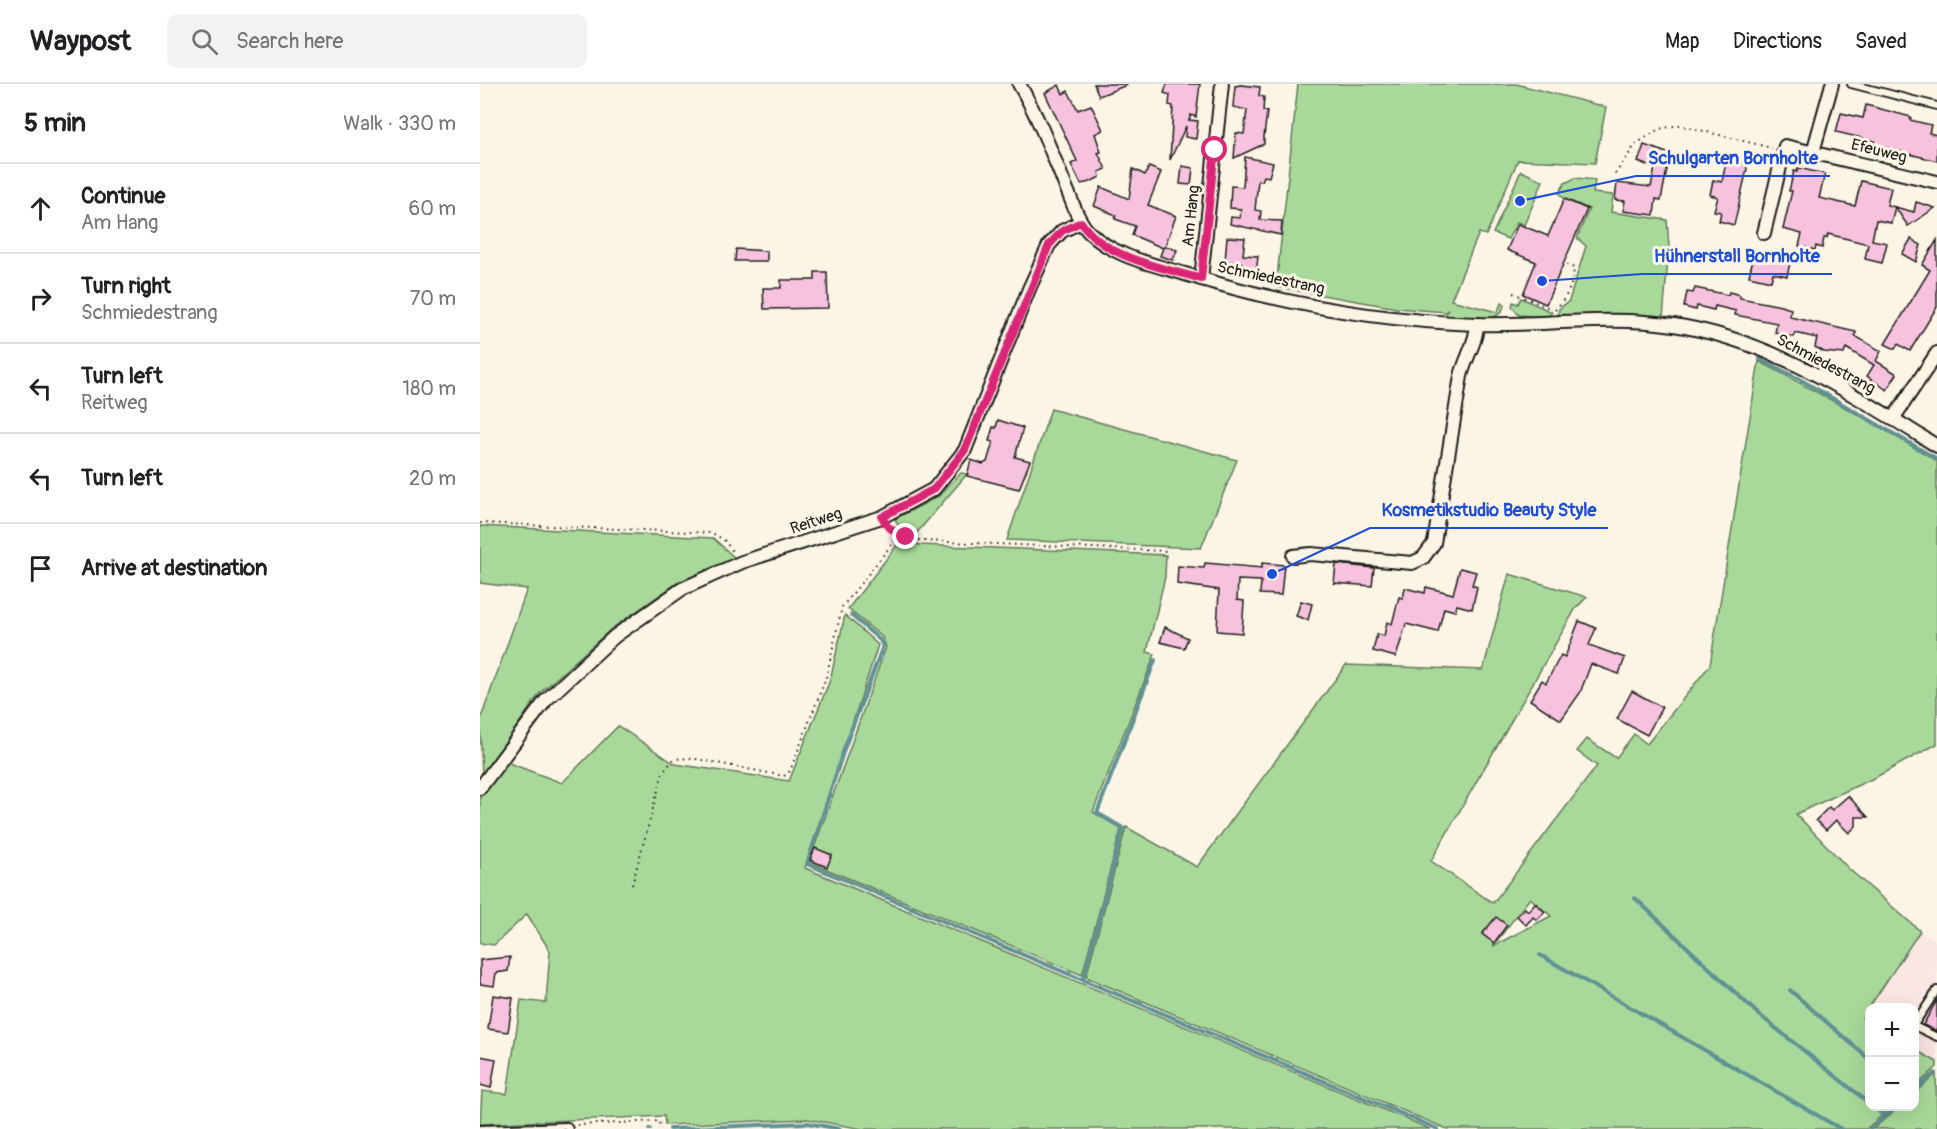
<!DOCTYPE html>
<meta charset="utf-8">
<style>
:root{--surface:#fff;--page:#f2f2f2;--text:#202124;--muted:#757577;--line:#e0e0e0}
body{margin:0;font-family:Pangolin,sans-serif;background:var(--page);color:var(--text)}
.controls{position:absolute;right:18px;bottom:18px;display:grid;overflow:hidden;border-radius:12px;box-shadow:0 6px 24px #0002}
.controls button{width:54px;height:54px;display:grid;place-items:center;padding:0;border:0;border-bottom:2px solid var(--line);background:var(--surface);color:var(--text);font:30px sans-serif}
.stop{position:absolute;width:18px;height:18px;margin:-14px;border:4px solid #db2777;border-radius:50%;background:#fff}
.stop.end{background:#db2777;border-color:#fff;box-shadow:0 2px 6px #0008}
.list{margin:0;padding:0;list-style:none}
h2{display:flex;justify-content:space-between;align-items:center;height:78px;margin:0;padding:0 24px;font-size:26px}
h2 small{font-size:20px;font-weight:400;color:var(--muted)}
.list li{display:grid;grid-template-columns:39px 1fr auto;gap:18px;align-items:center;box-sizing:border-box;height:90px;padding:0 24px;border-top:2px solid var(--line)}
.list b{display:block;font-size:22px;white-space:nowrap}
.list p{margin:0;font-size:20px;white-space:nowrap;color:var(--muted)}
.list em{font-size:20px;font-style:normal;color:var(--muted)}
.icon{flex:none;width:33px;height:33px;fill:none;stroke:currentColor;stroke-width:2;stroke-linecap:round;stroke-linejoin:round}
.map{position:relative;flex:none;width:1457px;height:1045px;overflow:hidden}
header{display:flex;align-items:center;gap:36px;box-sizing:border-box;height:84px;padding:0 30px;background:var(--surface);border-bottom:2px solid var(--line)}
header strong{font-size:28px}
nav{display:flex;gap:33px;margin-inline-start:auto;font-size:21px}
.search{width:420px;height:54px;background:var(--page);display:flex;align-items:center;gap:15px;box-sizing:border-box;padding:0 21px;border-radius:12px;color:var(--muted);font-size:22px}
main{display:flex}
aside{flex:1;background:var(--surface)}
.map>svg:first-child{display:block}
.built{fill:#fae6e3}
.green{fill:#a9d99a;stroke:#627a5b;stroke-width:1.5;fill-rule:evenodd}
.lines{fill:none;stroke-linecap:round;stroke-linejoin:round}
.stream{stroke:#609294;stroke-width:4}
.building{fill:#f7c2de;stroke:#1c1c1c;stroke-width:1.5}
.lane-casing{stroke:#1c1c1c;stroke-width:10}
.street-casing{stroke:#1c1c1c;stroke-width:16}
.path{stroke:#1c1c1c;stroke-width:2;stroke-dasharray:1.5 4.5;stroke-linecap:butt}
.lane{stroke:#fcf5e5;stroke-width:6}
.street{stroke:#fcf5e5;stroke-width:12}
.route{stroke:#db2777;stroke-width:8}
.labels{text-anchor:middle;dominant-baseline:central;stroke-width:6;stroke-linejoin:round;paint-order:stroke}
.street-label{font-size:16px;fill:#1c1c1c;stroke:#fcf5e5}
.leader{fill:none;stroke:#1d4ed8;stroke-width:2}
.callout-dot{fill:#1d4ed8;stroke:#fcf5e5;stroke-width:2}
.callout-label{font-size:18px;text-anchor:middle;font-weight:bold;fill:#1d4ed8;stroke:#fcf5e5;stroke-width:6;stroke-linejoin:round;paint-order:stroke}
</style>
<header>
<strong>Waypost</strong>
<div class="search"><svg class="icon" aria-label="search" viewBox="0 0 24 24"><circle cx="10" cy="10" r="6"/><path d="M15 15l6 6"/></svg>Search here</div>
<nav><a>Map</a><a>Directions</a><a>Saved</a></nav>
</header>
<main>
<aside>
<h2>5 min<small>Walk · 330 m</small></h2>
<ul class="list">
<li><svg class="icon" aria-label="ahead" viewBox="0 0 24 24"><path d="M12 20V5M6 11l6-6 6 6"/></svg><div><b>Continue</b><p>Am Hang</p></div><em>60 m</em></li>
<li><svg class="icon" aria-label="right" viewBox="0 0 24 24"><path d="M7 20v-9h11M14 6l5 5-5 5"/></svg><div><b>Turn right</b><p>Schmiedestrang</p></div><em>70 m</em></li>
<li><svg class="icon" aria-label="left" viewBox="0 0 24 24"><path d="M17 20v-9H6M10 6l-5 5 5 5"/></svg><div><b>Turn left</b><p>Reitweg</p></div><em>180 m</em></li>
<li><svg class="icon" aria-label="left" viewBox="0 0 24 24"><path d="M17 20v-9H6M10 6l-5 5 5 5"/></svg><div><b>Turn left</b></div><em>20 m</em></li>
<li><svg class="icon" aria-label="arrive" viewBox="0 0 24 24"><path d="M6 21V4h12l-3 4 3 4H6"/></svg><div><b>Arrive at destination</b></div></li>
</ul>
</aside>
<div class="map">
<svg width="1457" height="1045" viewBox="0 0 1457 1045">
<rect width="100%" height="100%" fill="#fcf5e5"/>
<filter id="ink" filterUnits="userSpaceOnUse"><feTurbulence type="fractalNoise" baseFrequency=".0167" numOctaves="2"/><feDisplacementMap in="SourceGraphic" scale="12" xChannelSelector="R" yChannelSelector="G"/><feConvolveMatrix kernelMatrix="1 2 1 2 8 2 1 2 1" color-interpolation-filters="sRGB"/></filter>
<g filter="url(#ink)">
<polygon class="built" points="1440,847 1457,858 1457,978 1435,965 1434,924 1390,924 1389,939 1382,935"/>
<g class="green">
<polygon points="818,0 1036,0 1126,23 1115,79 1038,76 1006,151 999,149 971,216 1017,228 1022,218 1024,221 1022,228 1011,235 965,233 968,225 966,228 917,224 796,203"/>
<polygon points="1041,87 1063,97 1044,141 1037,138 1028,155 1013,149"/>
<polygon points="1095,94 1115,96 1113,109 1133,111 1131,128 1187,136 1189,163 1183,234 1078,232 1079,225 1089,217 1106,162 1097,154 1109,125 1083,114 1079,109 1085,99"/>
<polygon points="1041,214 1072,228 1068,233 1039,231 1032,223 1033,218 1038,220"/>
<path d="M1279,277l109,59 69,41v283l-61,33 -80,37 54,56 70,61 -58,87 7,5 1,83 22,1 -26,22h-419l-361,-152 40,-150 71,40 149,-202 137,5 26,-96 78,23 -11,11 -145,253 62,42 104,-137 -20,-15 10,-12 29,19 18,-24 13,10 63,-79zM1050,814l21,18 -58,30z"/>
<polygon points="571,325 757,376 721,464 527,456"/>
<polygon points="481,389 487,390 435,451 419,443 415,435 459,412"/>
<polygon points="0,442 233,454 255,474 197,499 131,545 60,609 2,692 0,637 47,505 0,499"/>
<polygon points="421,456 440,461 686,471 685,493 667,568 675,570 613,728 641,745 602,891 329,778 406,563 402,553 368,525"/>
<polygon points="365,531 398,561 325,784 950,1045 383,1045 327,1035 185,1041 184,1032 0,1040 2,1007 27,1010 41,916 66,919 70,867 47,830 14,861 0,859 0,713 26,678 82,699 138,642 195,680 309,697 350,596"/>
<polygon points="1434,965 1457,978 1457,983 1435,1003"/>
<polygon points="1456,990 1457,1045 1393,1045 1419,1023 1434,1022 1435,1009"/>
</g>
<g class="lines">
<g class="stream">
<polyline points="1280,275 1321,296 1457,375"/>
<polyline points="371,531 400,556 403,562 364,665 327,780 958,1045"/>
<polyline points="1155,814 1277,929 1390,1020"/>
<polyline points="1060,871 1361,1045"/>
<polyline points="603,895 643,744 617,729 675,576"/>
<polyline points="1310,906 1390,976"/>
<polyline points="1434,1007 1455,989"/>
<polyline points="1393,1022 1405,1033"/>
<polyline points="169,1045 170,1045"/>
<polyline points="190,1045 327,1039 360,1045"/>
<polyline points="1390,1045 1417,1022"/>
</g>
</g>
<g class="building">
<polygon points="614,0 647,0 647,1 619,12"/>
<polygon points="687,0 720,0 716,33 711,31 709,36 718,37 716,55 705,53 706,42 690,76 693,22 689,21 690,11 684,9"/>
<polygon points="579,1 583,10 588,7 598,26 611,21 623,46 615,50 621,68 618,69 626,85 619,88 620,93 610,98 601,100 591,80 597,77 565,9"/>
<polygon points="761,1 780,3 779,12 784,13 783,27 787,27 784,53 784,60 754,74 756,49 764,50 767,26 753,23 755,2"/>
<polygon points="1386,21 1431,33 1430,36 1451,41 1449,49 1457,51 1457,77 1394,61 1395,57 1356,48 1361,29 1383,34"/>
<polygon points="1164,61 1190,70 1181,116 1176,115 1174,131 1143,127 1145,117 1135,116 1137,99 1171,103 1175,84 1158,78"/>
<polygon points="765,73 793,79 789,93 784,92 782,97 778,96 775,126 781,127 780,136 802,137 801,151 750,140 751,133 760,134 761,125 750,124 751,102 763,103"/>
<polygon points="1247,73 1266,80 1267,85 1254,141 1239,137 1241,128 1234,127 1238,113 1230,111 1233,96 1242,98"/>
<polygon points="702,82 713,84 711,101 700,100"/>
<polygon points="669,83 681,88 668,121 696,132 685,162 697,166 693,176 680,172 683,164 652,151 655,142 635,135 636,131 614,122 621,103 649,115 653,85 665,91"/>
<polygon points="1318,84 1345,90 1339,114 1375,122 1381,97 1411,104 1407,121 1415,123 1411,139 1396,136 1392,156 1407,159 1402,179 1385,175 1388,160 1348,150 1347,154 1344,154 1342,164 1336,162 1335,166 1319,162 1322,150 1303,145 1312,107 1309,107 1314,87 1317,88"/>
<polygon points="1084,115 1107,125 1066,220 1043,210 1056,178 1027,166 1038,140 1068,152"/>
<polygon points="1436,118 1455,124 1428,142 1415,123 1434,128"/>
<polygon points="747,153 765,154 763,171 778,172 776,191 761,190 762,179 745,177"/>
<polygon points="1431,155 1441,161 1436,178 1422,170"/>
<polygon points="1457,156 1457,223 1430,267 1418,260 1415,265 1405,260 1450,186 1442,181"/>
<polygon points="256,165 287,167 287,177 255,177"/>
<polygon points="1298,167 1312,170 1307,192 1293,189 1291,197 1269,192 1274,170 1291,174 1292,168"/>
<polygon points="335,188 347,188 348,224 284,225 283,204 301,204 301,196 335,196"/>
<polygon points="1215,204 1248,211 1249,208 1260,211 1260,214 1301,222 1311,225 1310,233 1376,248 1375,252 1401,267 1396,277 1417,290 1407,306 1387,292 1394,281 1366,264 1364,270 1344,268 1335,263 1337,254 1315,249 1314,253 1295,249 1297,239 1255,231 1256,227 1235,222 1234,226 1217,222 1216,226 1204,223 1207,208 1213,209"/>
<polygon points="518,336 543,344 535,373 550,377 539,405 487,392 491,376 503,380 507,378 513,358 509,357 513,343 516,344"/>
<polygon points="725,479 782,484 782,479 804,481 801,511 780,510 781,497 758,496 757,516 764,517 762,549 737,547 739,506 697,500 698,482 724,484"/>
<polygon points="856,480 894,484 892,502 854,499"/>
<polygon points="980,484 996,488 992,501 997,503 992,525 977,521 975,527 964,524 958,548 926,540 916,573 893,567 897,550 904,552 907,538 912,540 919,513 923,514 925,504 945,509 946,503 973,510"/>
<polygon points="821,517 832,520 828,536 816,532"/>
<polygon points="1099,537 1116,544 1109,561 1145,574 1139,590 1111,580 1100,609 1081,636 1050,616 1062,596 1066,599 1081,571 1085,573"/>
<polygon points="685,543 708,554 704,564 680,558"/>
<polygon points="1152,607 1182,623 1167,651 1137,635"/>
<polygon points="1368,712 1388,733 1376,733 1376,742 1369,749 1356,736 1346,746 1336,736 1349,723 1352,726"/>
<polygon points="335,764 352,771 347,783 330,776"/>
<polygon points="1055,819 1065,828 1057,836 1053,833 1046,841 1037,832 1045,824 1048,827"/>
<polygon points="1016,833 1027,841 1014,859 1002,850"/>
<polygon points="30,873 28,887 16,889 14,902 0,900 0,876"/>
<polygon points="13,911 33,914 28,948 8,945"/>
<polygon points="1457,916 1457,947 1443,941"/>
<polygon points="0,972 16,975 11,1004 0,1001"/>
</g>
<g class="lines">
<g class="lane-casing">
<g id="lane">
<polyline points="1371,0 1457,22"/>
<polyline points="1434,941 1457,906"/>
<polyline points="1434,942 1457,953"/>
<polyline points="0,1045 87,1042 89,1045"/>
</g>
</g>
<g class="street-casing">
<g id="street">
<path d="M539,0c19,32 32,67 46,101 7,15 12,35 24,47 25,25 63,32 96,42 93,29 195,47 292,50 65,2 132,-9 197,1 98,15 180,70 263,121"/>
<polyline points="1333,68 1352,0"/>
<polyline points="1284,149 1305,62 1457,98"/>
<polyline points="721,195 742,0"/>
<polyline points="1413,335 1457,269"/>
<path d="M813,472l18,-2 101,9 11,-5 11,-15 27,-167c4,-17 16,-35 16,-52"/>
<polyline points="0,704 66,616 135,552 202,505 262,478 402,433 454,405 485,366 549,205 569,161 582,147 601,138"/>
</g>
</g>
<g class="path">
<polyline points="1135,90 1156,60 1179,45 1199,41 1292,64"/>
<polyline points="1033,209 1072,225"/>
<path d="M1075,226c12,-13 18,-25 19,-42l-11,-5"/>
<polyline points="0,439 232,449 244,456 254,469"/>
<polyline points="411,444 426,453 443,457 687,467"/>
<polyline points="152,801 183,688 194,675 211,674 304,692 310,687 346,594 362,523 420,450"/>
<polyline points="97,1041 179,1037 180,1045"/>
</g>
<use href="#lane" class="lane"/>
<use href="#street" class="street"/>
</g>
</g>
<g class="lines" filter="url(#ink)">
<path class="route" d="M426,453l-18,-10 -6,-10 52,-28 31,-39 84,-205 13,-14 19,-9c24,37 81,45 120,57l14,-129"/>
</g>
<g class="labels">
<g class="street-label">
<text transform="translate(1399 67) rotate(14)">Efeuweg</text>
<text transform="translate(711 132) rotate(-84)">Am Hang</text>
<text transform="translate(791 194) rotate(12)">Schmiedestrang</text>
<text transform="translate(1346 280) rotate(28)">Schmiedestrang</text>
<text transform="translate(336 437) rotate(-18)">Reitweg</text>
</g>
</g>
<path class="leader" d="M1040 117L1156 92H1350M1062 197L1162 190H1352M792 490L890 444H1128"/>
<g class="callout-dot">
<circle cx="1040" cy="117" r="6"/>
<circle cx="1062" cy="197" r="6"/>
<circle cx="792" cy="490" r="6"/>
</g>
<g class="callout-label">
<text x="1253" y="80">Schulgarten Bornholte</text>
<text x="1257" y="178">Hühnerstall Bornholte</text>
<text x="1009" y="432">Kosmetikstudio Beauty Style</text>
</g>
</svg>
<div class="controls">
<button>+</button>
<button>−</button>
</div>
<div class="stop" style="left:735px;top:66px"></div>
<div class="stop end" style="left:426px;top:453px"></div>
</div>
</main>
